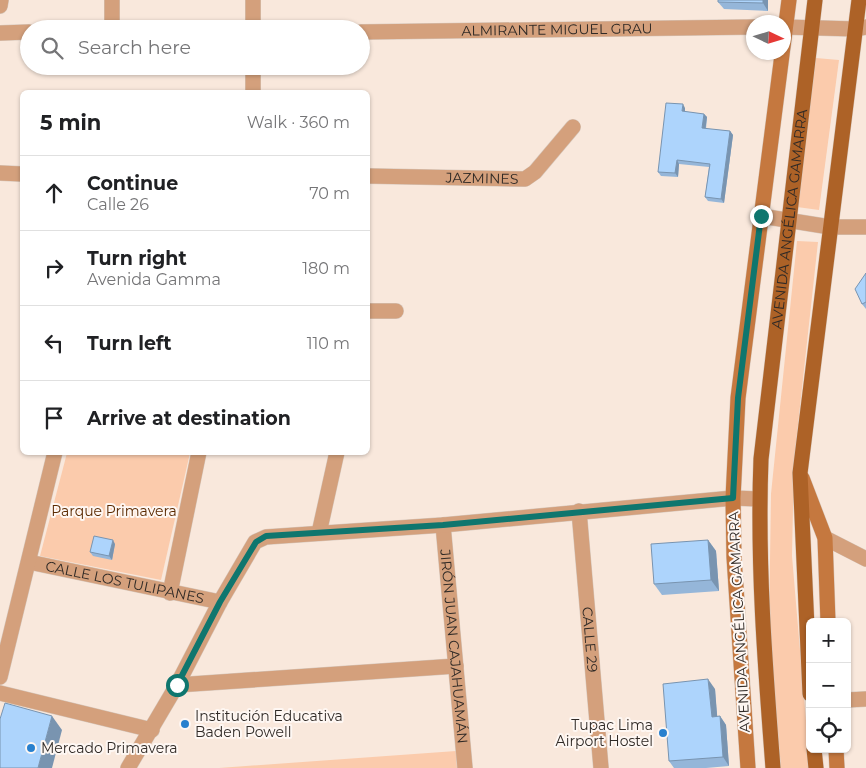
<!DOCTYPE html>
<meta charset="utf-8">
<style>
:root{--surface:#fff;--page:#f2f2f2;--text:#202124;--muted:#757577;--line:#e0e0e0}
body{margin:0;font-family:Montserrat,sans-serif;background:var(--page);color:var(--text)}
.controls{position:absolute;right:15px;bottom:15px;display:grid;overflow:hidden;border-radius:8px;box-shadow:0 1px 4px #0004}
.controls button{width:45px;height:45px;display:grid;place-items:center;padding:0;border:0;border-bottom:1px solid var(--line);background:var(--surface);color:var(--text);font:25px sans-serif}
.compass{position:absolute;left:746px;top:15px;width:45px;height:45px;border-radius:50%;background:var(--surface);box-shadow:0 1px 4px #0004;rotate:94deg}
.stop{position:absolute;width:15px;height:15px;margin:-11px;border:4px solid #0f766e;border-radius:50%;background:#fff}
.stop.end{background:#0f766e;border-color:#fff;box-shadow:0 1px 5px #0008}
.list{margin:0;padding:0;list-style:none}
h2{display:flex;justify-content:space-between;align-items:center;height:65px;margin:0;padding:0 20px;font-size:21px}
h2 small{font-size:16px;font-weight:400;color:var(--muted)}
.list li{display:grid;grid-template-columns:32px 1fr auto;gap:15px;align-items:center;box-sizing:border-box;height:75px;padding:0 20px;border-top:1px solid var(--line)}
.list b{display:block;font-size:19px;white-space:nowrap}
.list p{margin:0;font-size:16px;white-space:nowrap;color:var(--muted)}
.list em{font-size:16px;font-style:normal;color:var(--muted)}
.icon{flex:none;width:28px;height:28px;fill:none;stroke:currentColor;stroke-width:2;stroke-linecap:round;stroke-linejoin:round}
.map{position:relative;flex:none;width:866px;height:768px;overflow:hidden}
.search{position:absolute;background:var(--surface);box-shadow:0 1px 4px #0004;left:20px;top:20px;width:350px;height:55px;display:flex;align-items:center;gap:12px;box-sizing:border-box;padding:0 18px;border-radius:28px;color:var(--muted);font-size:19px}
.panel{position:absolute;background:var(--surface);box-shadow:0 1px 4px #0004;left:20px;top:90px;width:350px;height:365px;border-radius:8px}
.map>svg:first-child{display:block}
.green{fill:#fbcbac}
.lines{fill:none;stroke-linecap:round;stroke-linejoin:round}
.minor-casing{stroke:#d5c6bb;stroke-width:16}
.secondary-casing{stroke:#d5c6bb;stroke-width:16}
.primary-casing{stroke:#d5c6bb;stroke-width:16}
.minor{stroke:#d4a07c;stroke-width:15}
.secondary{stroke:#c5783f;stroke-width:15}
.primary{stroke:#ad6227;stroke-width:15}
.wall{fill:#95b6d9}
.shaded-wall{fill:#7994b0}
.building{fill:#add4fc;stroke:#7994b0}
.route{stroke:#0f766e;stroke-width:6}
.poi-dot{fill:#2880ce;stroke:#fef7f3;stroke-width:2}
.labels{text-anchor:middle;dominant-baseline:central;stroke-width:4;stroke-linejoin:round;paint-order:stroke}
.street-label{font-size:14px;fill:#302a26;stroke:#fef7f3}
.park-label{font-size:14px;fill:#5b2a00;stroke:#fef7f3}
.poi-label{font-size:14px;fill:#302a26;stroke:#fef7f3;text-anchor:start}
</style>
<div class="map">
<svg width="866" height="768" viewBox="0 0 866 768">
<rect width="100%" height="100%" fill="#f9e8dc"/>
<g class="green">
<polygon points="816,58 839,60 819,210 797,207"/>
<polygon points="797,241 818,242 794,461 792,556 810,768 781,768 769,627 771,494"/>
<polygon points="67,453 190,453 161,580 40,556"/>
<polygon points="456,751 457,768 219,768"/>
</g>
<g class="lines">
<g class="minor-casing">
<g id="minor">
<polyline points="112,0 112,29"/>
<polyline points="253,0 253,29"/>
<polyline points="0,6 1,0"/>
<polyline points="784,27 856,29 866,27"/>
<path id="s1" d="M361,32l393,-5"/>
<polyline points="0,33 29,32"/>
<polyline points="253,92 253,66"/>
<polyline points="0,173 22,174"/>
<path id="s2" d="M368,176l157,3 10,-7 38,-45"/>
<polyline points="761,216 830,227 866,227"/>
<polyline points="368,311 396,311"/>
<path id="s3" d="M579,511l22,257"/>
<path id="s4" d="M443,525l22,243"/>
<polyline points="319,533 337,452"/>
<polyline points="825,538 866,559"/>
<path id="s5" d="M29,562l191,40"/>
<polyline points="170,593 199,452"/>
<polyline points="0,677 55,452"/>
<polyline points="177,685 456,666"/>
<polyline points="0,693 152,730"/>
<polyline points="847,700 866,699"/>
<polyline points="128,768 177,685 220,602 255,542 266,537 443,525 733,498 759,499"/>
</g>
</g>
<g class="secondary-casing">
<g id="secondary">
<polyline points="802,478 825,538 828,622"/>
<polyline points="836,749 837,768"/>
<polyline points="748,768 734,557 733,498 738,398 789,0"/>
</g>
</g>
<g class="primary-casing">
<g id="primary">
<polyline points="810,694 800,473 859,0"/>
<polyline points="814,749 816,768"/>
<path id="s6" d="M773,768c-8,-103 -16,-206 -12,-309l54,-459"/>
</g>
</g>
<use href="#minor" class="minor"/>
<use href="#secondary" class="secondary"/>
<use href="#primary" class="primary"/>
</g>
<g class="wall">
<polygon points="718,0 768,0 768,11 724,9 718,2"/>
<polygon points="685,108 685,112 704,114 707,117 706,129 730,131 733,135 724,203 708,201 705,197 709,167 679,164 678,177 661,176 658,172"/>
<polygon points="866,273 866,309 862,304"/>
<polygon points="708,540 716,551 719,591 662,595 654,584"/>
<polygon points="115,544 112,560 93,556 90,552"/>
<polygon points="715,689 717,717 720,716 726,725 729,766 706,768 674,768 669,761"/>
</g>
<g class="shaded-wall">
<polygon points="763,0 768,0 768,11 763,3"/>
<polygon points="683,104 685,108 685,115 682,111"/>
<polygon points="704,114 707,117 705,132 702,128"/>
<polygon points="730,131 733,135 724,203 721,199"/>
<polygon points="677,160 679,164 678,177 675,173"/>
<polygon points="113,540 115,544 112,560 109,556"/>
<polygon points="708,540 716,551 719,591 711,580"/>
<polygon points="708,679 715,689 718,726 712,717"/>
<polygon points="52,716 62,730 52,768 38,768"/>
<polygon points="720,716 726,725 729,766 723,757"/>
</g>
<g class="building">
<polygon points="718,0 763,0 763,3 718,2"/>
<polygon points="666,103 683,104 682,111 704,114 702,128 730,131 721,199 705,197 710,164 677,160 675,173 658,172"/>
<polygon points="866,273 866,302 862,304 855,289"/>
<polygon points="94,536 113,540 109,556 90,552"/>
<polygon points="708,540 711,580 654,584 651,544"/>
<polygon points="708,679 712,717 720,716 723,757 669,761 663,684"/>
<polygon points="5,703 52,716 38,768 0,768 0,719"/>
</g>
<g class="lines">
<polyline class="route" points="177,685 220,602 256,542 266,536 443,525 733,498 738,398 761,216"/>
</g>
<g class="poi-dot">
<circle cx="185" cy="724" r="5"/>
<circle cx="663" cy="733" r="5"/>
<circle cx="31" cy="748" r="5"/>
</g>
<g class="labels">
<g class="street-label">
<text stroke="none"><textPath href="#s1" startOffset="196">ALMIRANTE MIGUEL GRAU</textPath></text>
<text stroke="none"><textPath href="#s2" startOffset="114">JAZMINES</textPath></text>
<text stroke="none"><textPath href="#s6" startOffset="551">AVENIDA ANGÉLICA GAMARRA</textPath></text>
<text stroke="none"><textPath href="#s5" startOffset="98">CALLE LOS TULIPANES</textPath></text>
<text transform="translate(739 622) rotate(-93)">AVENIDA ANGÉLICA GAMARRA</text>
<text stroke="none"><textPath href="#s3" startOffset="129">CALLE 29</textPath></text>
<text stroke="none"><textPath href="#s4" startOffset="122">JIRÓN JUAN CAJAHUAMÁN</textPath></text>
</g>
<g class="park-label">
<text x="114" y="511">Parque Primavera</text>
</g>
<g class="poi-label">
<text x="195" y="716">Institución Educativa<tspan x="195" dy="16">Baden Powell</tspan></text>
<text x="653" y="725" text-anchor="end">Tupac Lima<tspan x="653" dy="16">Airport Hostel</tspan></text>
<text x="41" y="748">Mercado Primavera</text>
</g>
</g>
</svg>
<div class="controls">
<button>+</button>
<button>−</button>
<button><svg class="icon" aria-label="locate" viewBox="0 0 24 24"><circle cx="12" cy="12" r="6"/><path d="M12 2v4M12 18v4M2 12h4M18 12h4"/></svg></button>
</div>
<svg class="compass" viewBox="-18 -18 36 36"><path d="M0-13l5 13h-10z" fill="#e53935"/><path d="M0 13l5-13h-10z" fill="#757577"/></svg>
<div class="stop" style="left:177px;top:685px"></div>
<div class="stop end" style="left:761px;top:216px"></div>
<div class="search"><svg class="icon" aria-label="search" viewBox="0 0 24 24"><circle cx="10" cy="10" r="6"/><path d="M15 15l6 6"/></svg>Search here</div>
<section class="panel">
<h2>5 min<small>Walk · 360 m</small></h2>
<ul class="list">
<li><svg class="icon" aria-label="ahead" viewBox="0 0 24 24"><path d="M12 20V5M6 11l6-6 6 6"/></svg><div><b>Continue</b><p>Calle 26</p></div><em>70 m</em></li>
<li><svg class="icon" aria-label="right" viewBox="0 0 24 24"><path d="M7 20v-9h11M14 6l5 5-5 5"/></svg><div><b>Turn right</b><p>Avenida Gamma</p></div><em>180 m</em></li>
<li><svg class="icon" aria-label="left" viewBox="0 0 24 24"><path d="M17 20v-9H6M10 6l-5 5 5 5"/></svg><div><b>Turn left</b></div><em>110 m</em></li>
<li><svg class="icon" aria-label="arrive" viewBox="0 0 24 24"><path d="M6 21V4h12l-3 4 3 4H6"/></svg><div><b>Arrive at destination</b></div></li>
</ul>
</section>
</div>
